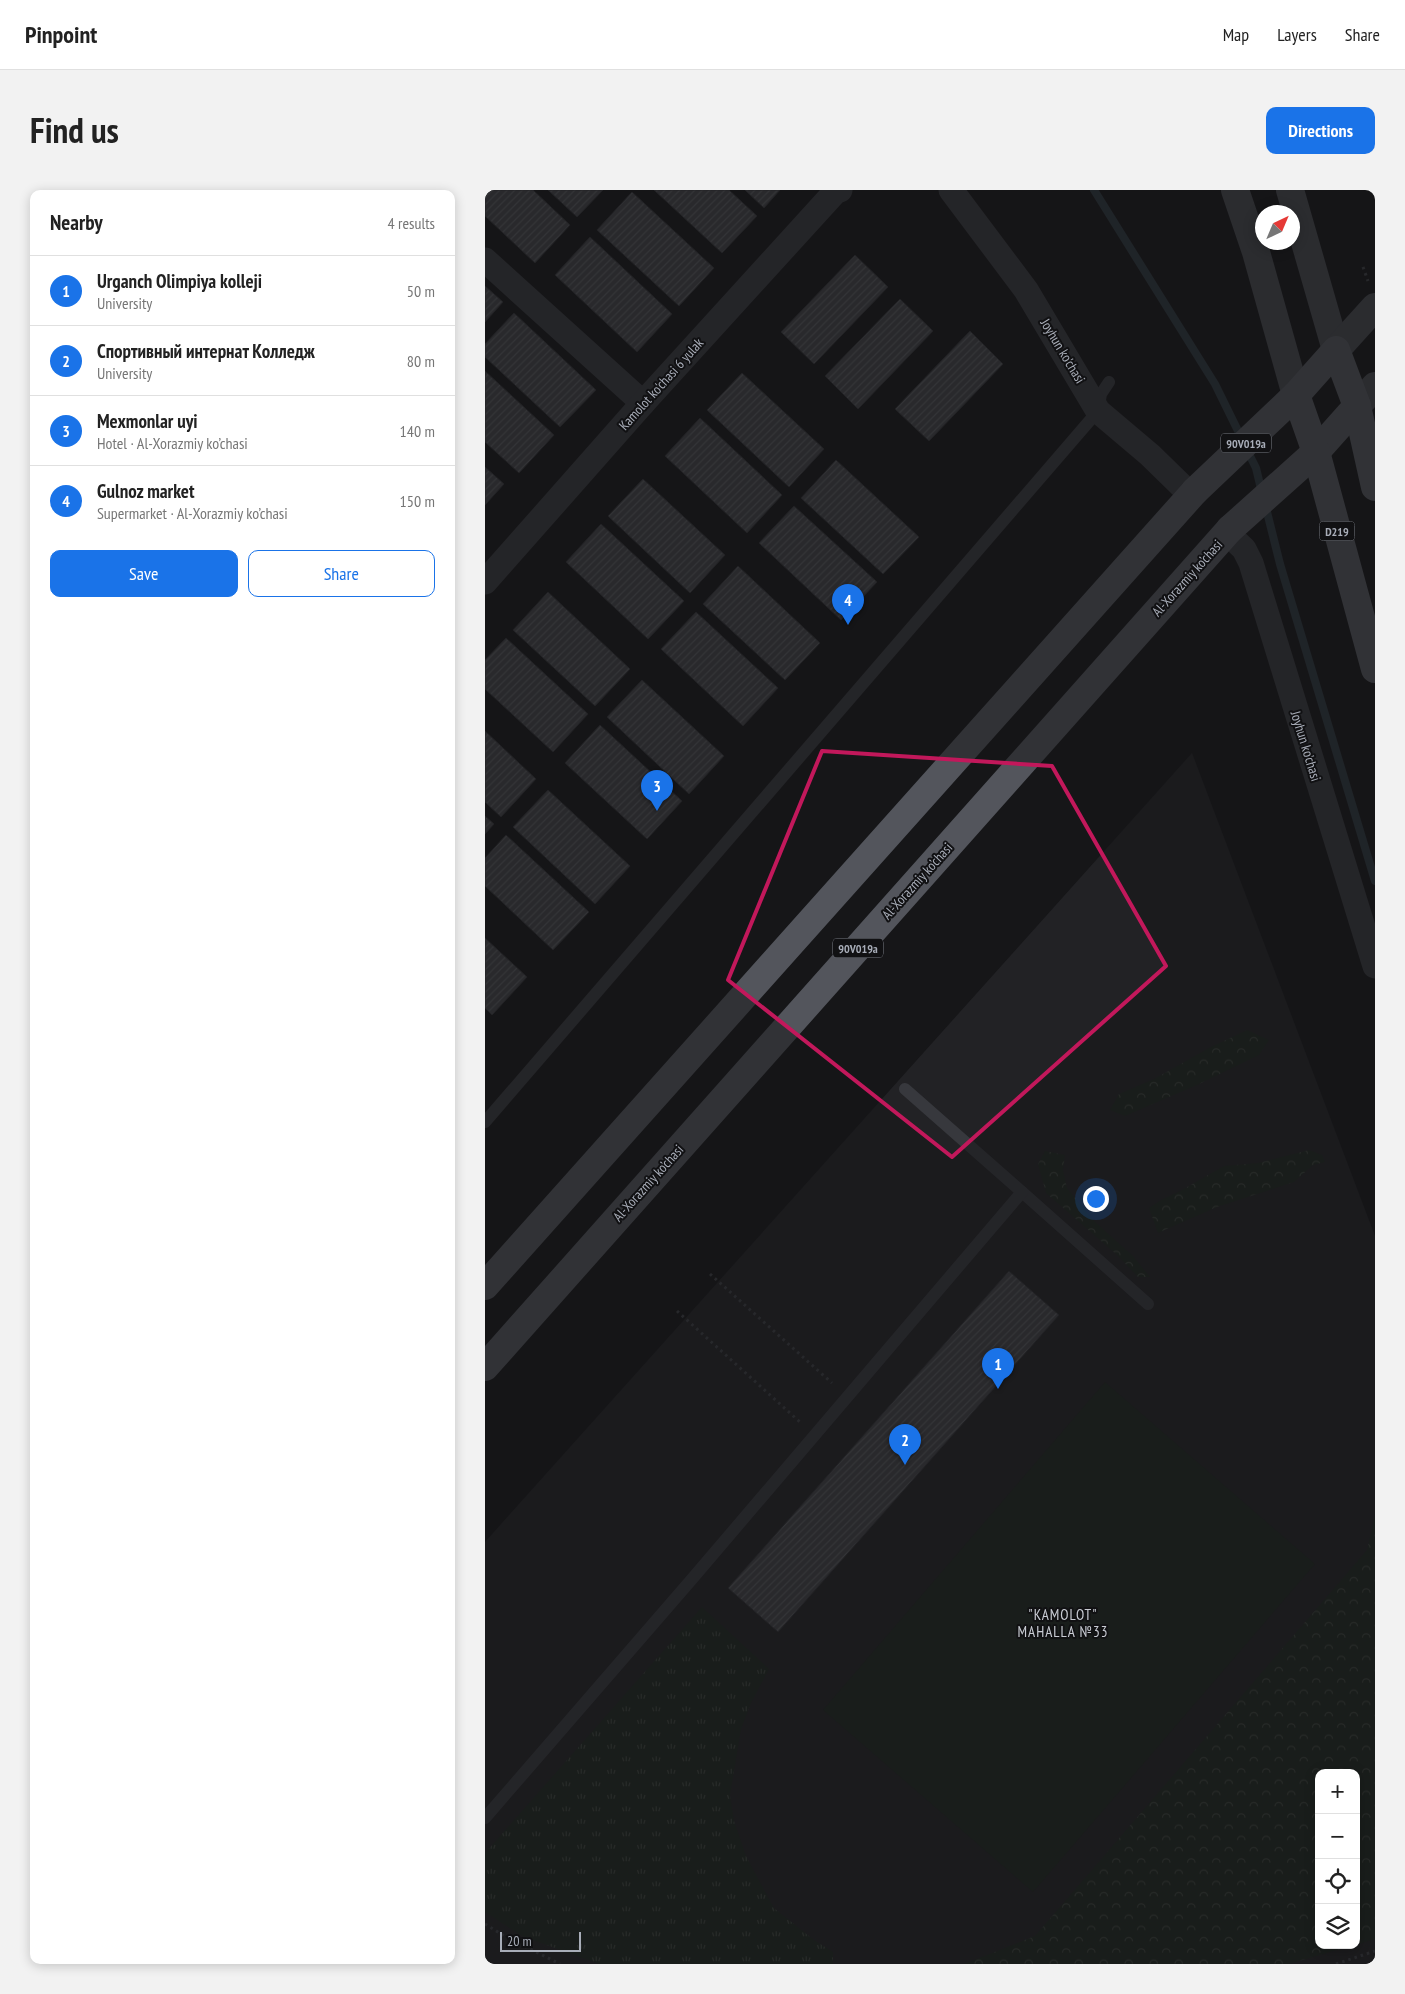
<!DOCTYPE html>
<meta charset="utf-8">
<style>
:root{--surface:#fff;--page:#f2f2f2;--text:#222;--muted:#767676;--line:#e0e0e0;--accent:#1a73e8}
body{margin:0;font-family:"PT Sans Narrow",sans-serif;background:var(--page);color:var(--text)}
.controls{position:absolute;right:15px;bottom:15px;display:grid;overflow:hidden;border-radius:10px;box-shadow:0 2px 12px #0003}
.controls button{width:45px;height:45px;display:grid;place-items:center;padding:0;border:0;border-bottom:1px solid var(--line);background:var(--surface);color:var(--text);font:25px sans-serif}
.compass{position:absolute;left:770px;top:15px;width:45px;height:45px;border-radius:50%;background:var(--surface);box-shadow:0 2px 12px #0003;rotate:44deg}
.scale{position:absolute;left:15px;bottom:12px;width:81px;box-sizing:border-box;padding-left:5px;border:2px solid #a8adb8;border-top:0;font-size:14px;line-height:18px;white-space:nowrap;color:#a8adb8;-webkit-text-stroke:4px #111113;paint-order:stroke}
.you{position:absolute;left:610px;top:1008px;width:18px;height:18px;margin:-12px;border:4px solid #fff;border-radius:50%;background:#1a73e8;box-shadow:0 0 0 8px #1a73e833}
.badge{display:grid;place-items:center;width:32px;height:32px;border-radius:50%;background:var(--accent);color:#fff;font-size:16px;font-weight:700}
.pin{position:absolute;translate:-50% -41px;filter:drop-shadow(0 1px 2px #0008)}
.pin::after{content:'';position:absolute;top:26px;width:18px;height:15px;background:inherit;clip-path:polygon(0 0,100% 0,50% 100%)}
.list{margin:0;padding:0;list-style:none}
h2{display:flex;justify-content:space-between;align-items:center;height:65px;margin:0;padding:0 20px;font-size:21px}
h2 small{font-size:16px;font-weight:400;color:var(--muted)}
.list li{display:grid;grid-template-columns:32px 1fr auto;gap:15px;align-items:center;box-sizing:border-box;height:70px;padding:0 20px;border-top:1px solid var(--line)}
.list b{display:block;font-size:19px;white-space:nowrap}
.list p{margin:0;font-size:16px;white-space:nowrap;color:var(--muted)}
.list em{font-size:16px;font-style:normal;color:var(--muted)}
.actions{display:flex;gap:10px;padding:15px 20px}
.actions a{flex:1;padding:11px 0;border:1px solid var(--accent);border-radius:10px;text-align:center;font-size:18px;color:var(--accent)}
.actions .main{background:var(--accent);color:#fff}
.icon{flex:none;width:28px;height:28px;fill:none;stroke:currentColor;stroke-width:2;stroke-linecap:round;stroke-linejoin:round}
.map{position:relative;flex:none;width:890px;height:1774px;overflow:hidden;border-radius:10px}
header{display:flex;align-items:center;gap:30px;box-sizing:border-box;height:70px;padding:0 25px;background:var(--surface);border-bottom:1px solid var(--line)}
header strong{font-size:24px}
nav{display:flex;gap:28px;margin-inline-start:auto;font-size:18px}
.intro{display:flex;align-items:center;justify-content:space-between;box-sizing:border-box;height:120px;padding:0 30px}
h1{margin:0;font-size:35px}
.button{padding:12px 22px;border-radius:10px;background:var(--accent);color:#fff;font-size:18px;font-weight:700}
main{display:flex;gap:30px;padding:0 30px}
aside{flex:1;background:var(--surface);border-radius:10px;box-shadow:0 2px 12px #0003}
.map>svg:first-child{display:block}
.built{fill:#222225;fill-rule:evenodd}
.grass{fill:url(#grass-tufts)}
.forest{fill:url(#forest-crowns)}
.park{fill:#1e261f}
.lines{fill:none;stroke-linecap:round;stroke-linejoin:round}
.stream{stroke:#2c353c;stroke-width:8}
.building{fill:url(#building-hatch);stroke:#303034}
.path{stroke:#3d3f44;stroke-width:3;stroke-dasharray:2.5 4;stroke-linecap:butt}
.lane{stroke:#37383d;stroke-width:12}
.street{stroke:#37383d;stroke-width:25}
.secondary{stroke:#45474d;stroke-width:28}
.primary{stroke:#53555c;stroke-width:28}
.primary-bridge{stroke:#53555c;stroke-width:28}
.marked{fill:none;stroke:#c2185b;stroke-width:4;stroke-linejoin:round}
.labels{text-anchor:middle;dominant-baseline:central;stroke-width:4;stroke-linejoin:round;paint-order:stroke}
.shield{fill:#111113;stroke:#7b7e86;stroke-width:1}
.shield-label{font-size:12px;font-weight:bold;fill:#a8adb8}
.street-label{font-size:14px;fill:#a8adb8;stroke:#111113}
.neighbourhood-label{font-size:15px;letter-spacing:1px;fill:#c9ccd4;stroke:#111113}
</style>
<header>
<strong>Pinpoint</strong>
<nav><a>Map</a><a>Layers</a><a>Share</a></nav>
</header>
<div class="intro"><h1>Find us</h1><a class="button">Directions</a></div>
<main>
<aside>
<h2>Nearby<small>4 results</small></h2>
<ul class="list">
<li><span class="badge">1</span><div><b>Urganch Olimpiya kolleji</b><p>University</p></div><em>50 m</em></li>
<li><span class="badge">2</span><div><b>Спортивный интернат Колледж</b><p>University</p></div><em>80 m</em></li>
<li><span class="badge">3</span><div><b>Mexmonlar uyi</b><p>Hotel · Al-Xorazmiy ko’chasi</p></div><em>140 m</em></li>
<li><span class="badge">4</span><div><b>Gulnoz market</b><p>Supermarket · Al-Xorazmiy ko’chasi</p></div><em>150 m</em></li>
</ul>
<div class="actions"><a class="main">Save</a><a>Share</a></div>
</aside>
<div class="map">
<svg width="890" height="1774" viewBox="0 0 890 1774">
<defs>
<pattern id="grass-tufts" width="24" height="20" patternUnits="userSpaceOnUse" patternTransform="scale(1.25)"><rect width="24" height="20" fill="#1e261f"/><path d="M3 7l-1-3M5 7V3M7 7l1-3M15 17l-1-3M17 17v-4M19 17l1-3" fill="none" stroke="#3c433d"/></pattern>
<pattern id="forest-crowns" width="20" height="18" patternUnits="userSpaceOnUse" patternTransform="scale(1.25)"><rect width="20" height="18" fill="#1e261f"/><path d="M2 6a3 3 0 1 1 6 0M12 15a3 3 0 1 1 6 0" fill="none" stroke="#3c433d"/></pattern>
<pattern id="building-hatch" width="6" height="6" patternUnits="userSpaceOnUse" patternTransform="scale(1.25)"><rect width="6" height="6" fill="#404145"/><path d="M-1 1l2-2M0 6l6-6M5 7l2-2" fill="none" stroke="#595a5e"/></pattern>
</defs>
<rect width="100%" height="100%" fill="#161618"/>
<path class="built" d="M707,563l183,483v728h-890v-422zM834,1583h37v172h-37z"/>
<polygon class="grass" points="217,1417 284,1479 266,1513 256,1539 245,1605 249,1631 261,1666 289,1718 329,1750 348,1762 348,1774 114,1774 37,1746 0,1722 0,1663"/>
<g class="forest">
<polygon points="762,840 784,850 774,865 712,895 640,926 625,920 634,904 669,889 724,858"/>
<polygon points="824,960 837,965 840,972 828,975 809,992 732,1017 673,1043 664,1018 676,1010 695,1001 739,976 773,973"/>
<polygon points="560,961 580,965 578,980 582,998 607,1029 648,1066 665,1087 653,1087 632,1065 561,1003 553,974"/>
<polygon points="890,1325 890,1749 871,1755 871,1583 834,1583 834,1755 869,1755 804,1774 479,1774 550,1746 882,1360"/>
</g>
<polygon class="park" points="620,1192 830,1374 548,1702 338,1520"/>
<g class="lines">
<g class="stream">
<polyline points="609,0 730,194 757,249"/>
<polyline points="762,260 771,278 777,303"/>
<polyline points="780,314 795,374 890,691"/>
</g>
</g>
<g class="building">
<polygon points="0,0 48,0 85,35 50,73 0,26"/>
<polygon points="63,0 118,0 92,27"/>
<polygon points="169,0 244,0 272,26 237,63"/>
<polygon points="260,0 295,0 279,18"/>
<polygon points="147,2 229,78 194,116 112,40"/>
<polygon points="105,47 187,124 152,162 70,85"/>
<polygon points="370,65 403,97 329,174 296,142"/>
<polygon points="0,96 18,112 0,132"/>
<polygon points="415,109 448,141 373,219 340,186"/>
<polygon points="29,123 111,200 75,237 0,167 0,154"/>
<polygon points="485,141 518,174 444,251 410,219"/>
<polygon points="0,181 69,245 34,283 0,252"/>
<polygon points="257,183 339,259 304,297 222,220"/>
<polygon points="215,228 297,305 262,343 180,266"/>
<polygon points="351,270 434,347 398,384 316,308"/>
<polygon points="0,277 19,294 0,315"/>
<polygon points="158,289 240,365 205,403 123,326"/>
<polygon points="309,316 392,392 356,430 274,353"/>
<polygon points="116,334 199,411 163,449 81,372"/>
<polygon points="253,376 335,453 300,490 218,414"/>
<polygon points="63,402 145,479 110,516 28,440"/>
<polygon points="211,422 293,498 258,536 176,459"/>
<polygon points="21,448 103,524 68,562 0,499 0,470"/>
<polygon points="157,490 239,566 204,604 122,527"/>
<polygon points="115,535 197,611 162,649 80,573"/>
<polygon points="0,541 51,589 16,627 0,612"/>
<polygon points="63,600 145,676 110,714 28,637"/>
<polygon points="0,626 9,634 0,644"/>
<polygon points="21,645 104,722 68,760 0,696 0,668"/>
<polygon points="0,748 42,787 7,825 0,818"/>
<polygon points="524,1081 574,1125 293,1442 243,1398"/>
</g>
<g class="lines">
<g class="path">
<polyline points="878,77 883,91"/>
<polyline points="225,1084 347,1193"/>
<polyline points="192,1121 316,1233"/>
<polyline points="0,1734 21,1747 75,1774"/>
<polyline points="851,1774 890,1761"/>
</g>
<g class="lane">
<polyline points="0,932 613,221 616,204 624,192"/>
<polyline points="537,1002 663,1114"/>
<polyline points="0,1628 207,1389 537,1002 420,899"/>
</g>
<g class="street">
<polyline points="466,0 541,100 613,221 665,265 707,306"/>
<polyline points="0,70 158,213"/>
<polyline points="742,343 759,359 766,373 890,776"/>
<polyline points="0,392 158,213 350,2 355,0"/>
</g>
<g class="secondary">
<polyline points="750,0 771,62 811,205"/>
<polyline points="805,0 851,160"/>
<polyline points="851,160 890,117"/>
<polyline points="872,216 890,196"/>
</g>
<g class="primary">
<polyline points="831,262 872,216"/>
<polyline points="890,297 872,216 851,160 811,205 831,262 890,479"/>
<polyline points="0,1096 710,301"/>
<polyline points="0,1177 745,339"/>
</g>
<g class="primary-bridge">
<polyline points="710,301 811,205"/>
<polyline points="745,339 831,262"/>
</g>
</g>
<path d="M0 0H890V1774H0ZM337,561l230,15 114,200 -214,191 -224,-177z" fill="#161618" fill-opacity=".55" fill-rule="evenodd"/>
<path class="marked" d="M337,561l230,15 114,200 -214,191 -224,-177z"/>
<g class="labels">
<g class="shield">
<rect x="736" y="243.5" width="50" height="19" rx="4"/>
<rect x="834.5" y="331.5" width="35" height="19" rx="4"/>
<rect x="348" y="748.5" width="50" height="19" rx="4"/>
</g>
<g class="shield-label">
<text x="761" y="253">90V019a</text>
<text x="852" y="341">D219</text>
<text x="373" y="758">90V019a</text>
</g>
<g class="street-label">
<text transform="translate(578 161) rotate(59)">Joyhun ko'chasi</text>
<text transform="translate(176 194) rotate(-48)">Kamolot ko'chasi 6 yulak</text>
<text transform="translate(702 388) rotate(-48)">Al-Xorazmiy ko’chasi</text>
<text transform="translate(821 556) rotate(73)">Joyhun ko'chasi</text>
<text transform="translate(432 691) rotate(-48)">Al-Xorazmiy ko’chasi</text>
<text transform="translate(163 993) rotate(-48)">Al-Xorazmiy ko’chasi</text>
</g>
<g class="neighbourhood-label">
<text x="578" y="1424">"KAMOLOT"<tspan x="578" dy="17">MAHALLA №33</tspan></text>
</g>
</g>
</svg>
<div class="controls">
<button>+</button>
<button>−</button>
<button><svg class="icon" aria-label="locate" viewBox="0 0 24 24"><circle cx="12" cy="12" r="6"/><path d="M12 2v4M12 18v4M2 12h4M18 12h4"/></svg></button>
<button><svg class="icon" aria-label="layers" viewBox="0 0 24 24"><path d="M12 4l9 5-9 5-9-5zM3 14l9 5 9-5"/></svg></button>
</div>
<svg class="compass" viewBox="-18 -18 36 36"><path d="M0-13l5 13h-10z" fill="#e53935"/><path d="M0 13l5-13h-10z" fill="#767676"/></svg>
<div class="scale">20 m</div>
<div class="you"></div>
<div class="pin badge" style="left:513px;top:1199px">1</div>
<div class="pin badge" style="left:420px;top:1275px">2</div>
<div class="pin badge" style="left:172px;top:621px">3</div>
<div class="pin badge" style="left:363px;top:435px">4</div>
</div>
</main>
